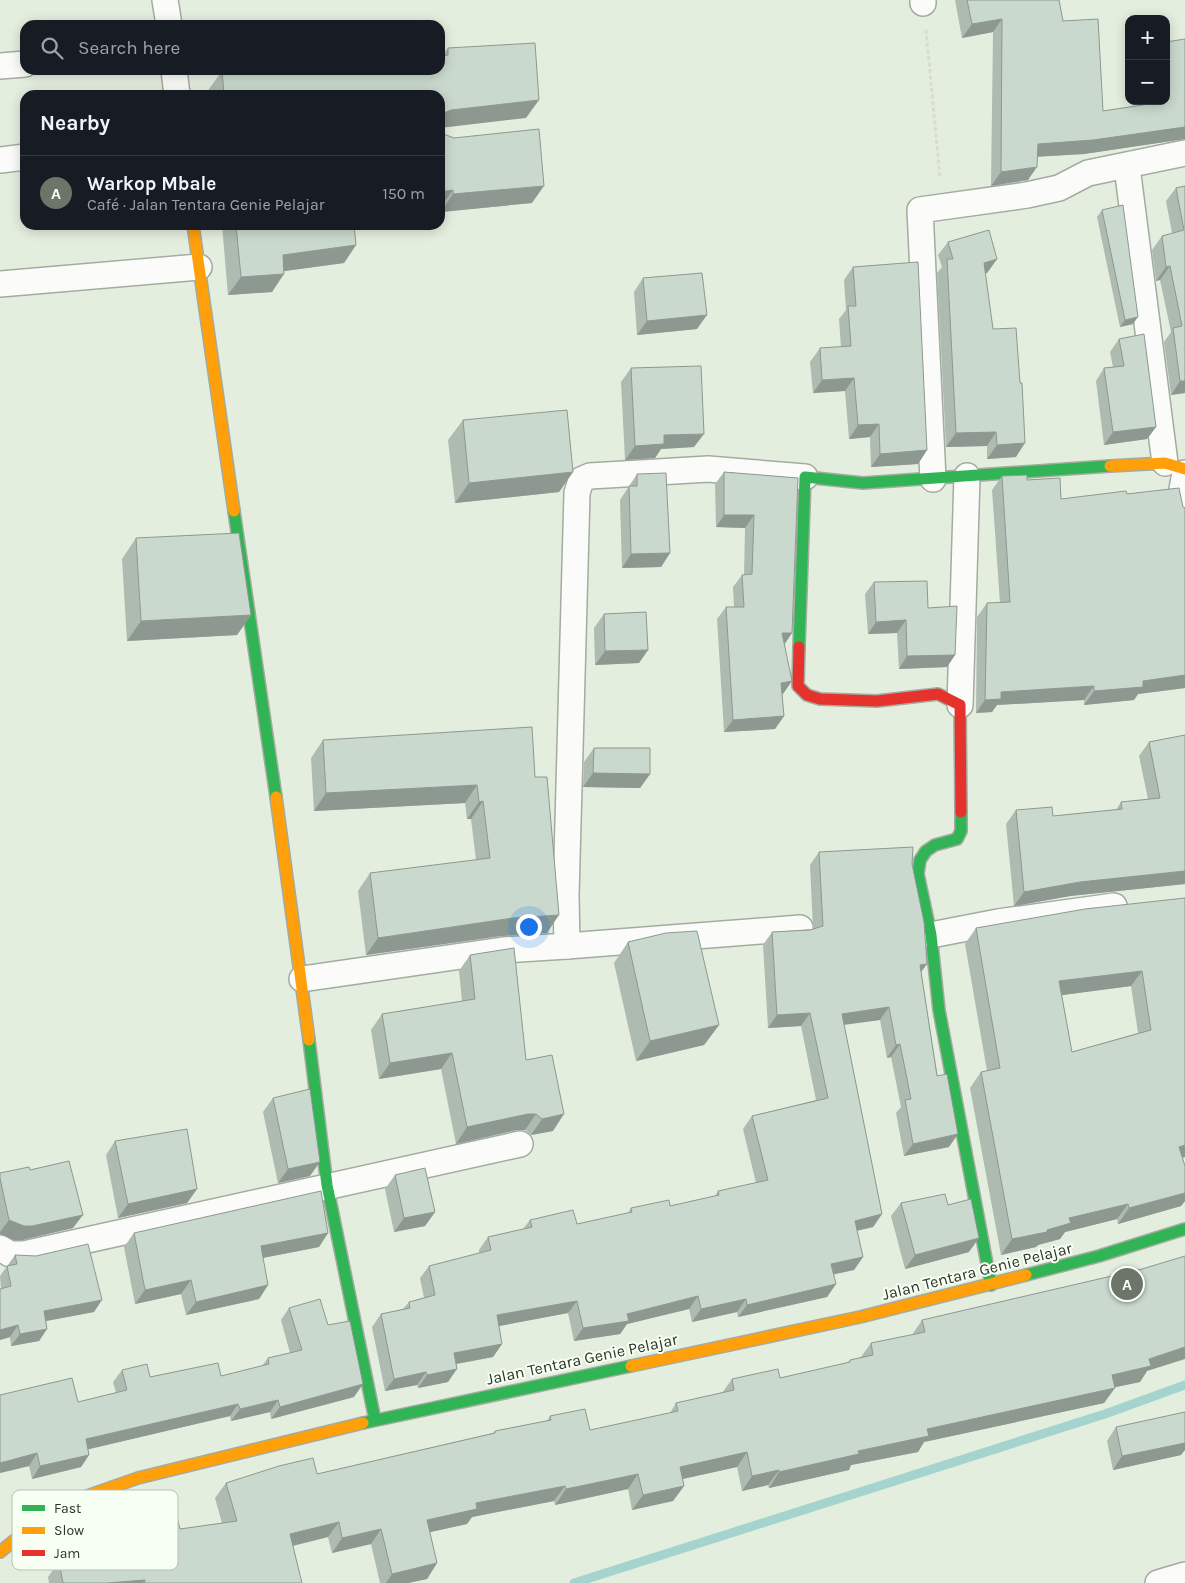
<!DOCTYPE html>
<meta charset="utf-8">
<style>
:root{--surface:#171b24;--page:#242831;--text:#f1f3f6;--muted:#9ea1a6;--line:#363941;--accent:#6d7568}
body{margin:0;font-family:Karla,sans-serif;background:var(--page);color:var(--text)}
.controls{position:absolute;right:15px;top:15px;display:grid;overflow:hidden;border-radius:10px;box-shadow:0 2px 12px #0003}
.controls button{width:45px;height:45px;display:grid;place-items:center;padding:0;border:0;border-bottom:1px solid var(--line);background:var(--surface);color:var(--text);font:25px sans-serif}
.you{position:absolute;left:528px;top:926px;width:18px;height:18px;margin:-12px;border:4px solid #fff;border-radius:50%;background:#1a73e8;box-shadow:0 0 0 8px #1a73e833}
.badge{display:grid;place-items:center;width:32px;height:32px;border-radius:50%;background:var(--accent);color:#fff;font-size:16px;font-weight:700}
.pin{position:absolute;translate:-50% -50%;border:2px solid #fff;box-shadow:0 1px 5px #0006}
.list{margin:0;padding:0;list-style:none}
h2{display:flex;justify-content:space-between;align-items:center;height:65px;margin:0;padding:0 20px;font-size:21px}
h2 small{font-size:16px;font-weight:400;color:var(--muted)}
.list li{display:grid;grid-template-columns:32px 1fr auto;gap:15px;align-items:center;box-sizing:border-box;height:75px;padding:0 20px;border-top:1px solid var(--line)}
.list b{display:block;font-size:19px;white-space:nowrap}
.list p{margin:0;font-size:16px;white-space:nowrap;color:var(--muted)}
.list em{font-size:16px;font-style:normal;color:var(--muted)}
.icon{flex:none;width:28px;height:28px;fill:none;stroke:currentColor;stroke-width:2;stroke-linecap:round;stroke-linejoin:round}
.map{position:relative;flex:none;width:1185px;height:1583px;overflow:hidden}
.search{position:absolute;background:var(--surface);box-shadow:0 2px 12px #0003;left:20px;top:20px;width:425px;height:55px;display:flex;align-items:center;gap:12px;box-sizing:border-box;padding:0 18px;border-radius:15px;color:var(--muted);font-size:19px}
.panel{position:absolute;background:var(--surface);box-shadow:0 2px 12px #0003;left:20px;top:90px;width:425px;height:140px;border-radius:15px}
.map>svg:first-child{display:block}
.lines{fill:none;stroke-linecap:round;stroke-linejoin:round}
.stream{stroke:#a4d4cd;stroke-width:9}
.street-casing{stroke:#a4ab9f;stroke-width:28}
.fast-casing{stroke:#a4ab9f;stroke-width:14}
.slow-casing{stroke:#a4ab9f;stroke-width:14}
.jam-casing{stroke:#a4ab9f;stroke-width:14}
.path{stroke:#d8dbd6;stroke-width:3;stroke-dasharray:4 2.5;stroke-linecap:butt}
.street{stroke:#fbfcfa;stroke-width:25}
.fast{stroke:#30b455;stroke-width:11}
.slow{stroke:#ff9f0a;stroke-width:11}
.jam{stroke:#e5322d;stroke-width:11}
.wall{fill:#aebbb0;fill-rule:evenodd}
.shaded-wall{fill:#8d9890}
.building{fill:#cad9cd;stroke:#8d9890;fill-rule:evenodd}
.labels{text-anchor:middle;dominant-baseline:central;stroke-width:4;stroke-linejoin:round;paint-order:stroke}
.street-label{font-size:16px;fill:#2d3429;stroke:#f7fef2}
.key{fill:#f7fef2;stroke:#bac1b6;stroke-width:1}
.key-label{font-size:14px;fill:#2d3429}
</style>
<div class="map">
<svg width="1185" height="1583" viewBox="0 0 1185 1583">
<rect width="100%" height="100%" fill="#e4eede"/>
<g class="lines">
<polyline class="stream" points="574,1583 1105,1414 1185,1385"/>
<g class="street-casing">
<g id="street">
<polyline points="165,0 169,25"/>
<polyline points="923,0 923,3"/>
<polyline points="0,66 25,64"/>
<polyline points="174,70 177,95"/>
<polyline points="0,160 25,157"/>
<polyline points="1127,167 1165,463"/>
<polyline points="0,284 199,267"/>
<polyline points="1185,473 1182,489 1185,512"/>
<polyline points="933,479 920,210 1027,195 1059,188 1088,173 1185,153"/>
<polyline points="960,705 967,476"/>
<polyline points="931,935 998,922 1114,906"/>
<polyline points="567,946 800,928"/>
<polyline points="302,979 503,950 567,946 566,896 577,493 581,480 590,476 708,469 805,477"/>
<polyline points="0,1248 10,1254 24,1254 520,1144"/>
<polyline points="1158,1583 1185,1575"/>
</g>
</g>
<g class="fast-casing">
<g id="fast">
<polyline points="234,511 276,797"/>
<polyline points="799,647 805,477 863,483 1110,466"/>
<polyline points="961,812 961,831 957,839 935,845 926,851 920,860 918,874 931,935 939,1010 991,1285"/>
<polyline points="309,1040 327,1185 375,1420"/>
<polyline points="1026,1275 1099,1256 1185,1229"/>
<polyline points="363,1423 631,1366"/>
</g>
</g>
<g class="slow-casing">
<g id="slow">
<polyline points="193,225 234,511"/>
<polyline points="1110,466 1165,463 1185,469"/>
<polyline points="276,797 309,1040"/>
<polyline points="631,1366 860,1317 1026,1275"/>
<polyline points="0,1552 37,1522 84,1497 138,1478 363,1423"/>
</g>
</g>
<g class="jam-casing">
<polyline id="jam" points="799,647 798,686 807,695 820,699 877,701 938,694 960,705 961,812"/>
</g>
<polyline class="path" points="926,30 940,178"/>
<use href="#street" class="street"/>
<use href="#fast" class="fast"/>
<use href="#slow" class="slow"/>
<use href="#jam" class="jam"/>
</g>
<g class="wall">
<polygon points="955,0 1059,0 1063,21 1103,111 1144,105 1143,101 1166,101 1185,39 1185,139 1084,154 1037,157 1028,180 991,186 993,32 962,38"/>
<polygon points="448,48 526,118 440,95 210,95 209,89 222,71 284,73 442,55"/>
<polygon points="441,133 532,203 441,212"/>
<polygon points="1185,186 1185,393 1171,395 1164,342 1171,332 1160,280 1156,281 1152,250 1162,236 1172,233 1166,201 1176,188"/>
<polygon points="1102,210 1133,324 1120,327 1097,217"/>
<polygon points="222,225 354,225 356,245 344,263 284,271 272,292 228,295"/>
<polygon points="948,242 997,259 987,273 985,274 993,329 1016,457 987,459 987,446 946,447 937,273 942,267 938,255"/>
<polygon points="853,267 927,450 918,464 871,467 870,437 849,439 845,391 813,393 810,362 820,348 841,347 839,319 846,310 844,280"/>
<polygon points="643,278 697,329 637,335 634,292"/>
<polygon points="1119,339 1156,427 1147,439 1104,445 1096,381 1104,368 1113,367 1110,352"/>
<polygon points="631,368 694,447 661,449 655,458 625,460 621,382"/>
<polygon points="463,420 573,472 559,492 455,503 448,440"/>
<polygon points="724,472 798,478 785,644 783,694 782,694 784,716 775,729 724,732 717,619 726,607 734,607 733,587 742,575 744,575 745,528 716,527 715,484"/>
<polygon points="637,474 670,553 661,567 622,568 620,500"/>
<polygon points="1002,476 1027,480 1061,499 1127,494 1183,507 1185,508 1185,688 1138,694 1134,700 1084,705 1084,700 997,705 992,712 976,713 977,617 987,603 1000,603 992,490"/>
<polygon points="136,538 251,615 237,635 127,641 122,559"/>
<polygon points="874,582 928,608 955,655 947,667 899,669 897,633 868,634 865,594"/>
<polygon points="604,614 648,650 639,663 595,665 594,628"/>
<polygon points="1185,735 1185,884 1070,896 1014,906 1006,824 1016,810 1053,816 1116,810 1121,802 1148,799 1139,756 1149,742"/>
<polygon points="323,740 535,777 547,933 501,936 366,955 358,891 370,873 476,860 471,819 467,819 465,803 314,811 311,758"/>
<polygon points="594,748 650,774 640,788 583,787 584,762"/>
<polygon points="819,852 912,864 927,964 921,972 949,1147 904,1156 896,1113 901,1107 891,1057 887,1058 880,1020 844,1025 882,1214 873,1227 857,1231 863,1257 854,1270 833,1274 836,1284 827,1297 738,1317 737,1312 692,1322 689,1309 627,1324 620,1334 574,1341 568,1313 499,1326 502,1344 493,1357 456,1364 448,1382 418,1388 417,1385 385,1391 372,1327 381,1314 403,1309 409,1302 424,1298 420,1278 429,1266 479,1253 479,1250 488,1237 523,1229 530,1220 577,1224 628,1213 631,1208 670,1206 715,1196 718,1191 756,1183 743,1129 752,1116 816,1100 801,1026 768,1028 763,945 772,932 813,929 810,865"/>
<path d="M1185,898l-3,260 3,8v35l-4,5 -63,18 -1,-5 -52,13 -5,7 -22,6 -2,2 -35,8 -31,-167 11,-16 6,-1 -22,-127 11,-16zM1131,986l7,47 -66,19 -10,-57z"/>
<polygon points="628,942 719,1025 704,1045 636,1061 614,963"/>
<polygon points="470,955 526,1060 553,1131 531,1135 525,1130 517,1130 456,1144 441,1069 379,1079 371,1030 382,1014 462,1001 459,971"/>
<polygon points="273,1098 310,1176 278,1183 263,1112"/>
<polygon points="115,1141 197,1189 187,1203 118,1218 106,1155"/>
<polygon points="30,1170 73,1228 22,1240 14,1240 0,1234 0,1173"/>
<polygon points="395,1175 435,1212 425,1226 394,1232 385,1189"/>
<polygon points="901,1203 948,1205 969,1252 905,1269 891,1216"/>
<polygon points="134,1233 328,1233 319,1247 263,1258 268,1285 259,1299 186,1315 181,1294 135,1304 124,1247"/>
<polygon points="15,1255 94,1312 46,1321 47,1329 39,1341 11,1346 10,1337 0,1340 0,1289 1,1289 0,1276"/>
<polygon points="289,1308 328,1325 354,1397 271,1419 270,1412 231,1421 230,1416 88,1449 89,1455 81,1467 32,1479 29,1466 0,1473 78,1402 116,1393 113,1382 122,1370 150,1377 221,1376 262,1366 268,1358 290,1353 281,1320"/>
<polygon points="922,1320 1147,1371 1140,1382 1115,1387 1104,1403 924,1442 918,1452 851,1465 849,1470 769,1488 768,1485 742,1491 737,1467 682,1479 684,1486 673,1501 632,1510 628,1489 555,1505 554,1501 472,1517 467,1524 430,1532 437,1563 427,1579 408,1583 380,1583 371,1544 332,1553 328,1537 293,1546 302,1583 49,1583 48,1577 59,1562 97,1554 107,1539 125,1538 132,1528 180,1529 222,1523 215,1498 226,1483 317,1474 493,1433 495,1431 547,1421 550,1416 590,1430 670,1413 676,1403 722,1393 732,1379 780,1378 847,1363 850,1360 861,1357 871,1343 912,1335"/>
<polygon points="1116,1427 1181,1455 1113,1470 1107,1441"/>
</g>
<g class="shaded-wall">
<polygon points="1002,19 993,32 962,38 972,24"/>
<polygon points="539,100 526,118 440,128 440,118 444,113 451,110"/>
<polygon points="1185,127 1185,139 1084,154 1028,157 1038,144"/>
<polygon points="1037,167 1028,180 991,186 1001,172"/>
<polygon points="544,186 532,203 441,212 453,194"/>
<polygon points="453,190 440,208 440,192"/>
<polygon points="356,245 344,263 270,273 283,255"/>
<polygon points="997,259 987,273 974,277 984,263"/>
<polygon points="1170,266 1160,280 1156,281 1166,267"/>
<polygon points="284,274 272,292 228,295 241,277"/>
<polygon points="707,315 697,329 637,335 647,321"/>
<polygon points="1138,317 1133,324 1120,327 1125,320"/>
<polygon points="854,378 845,391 813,393 822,380"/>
<polygon points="1180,381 1185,381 1185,393 1171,395"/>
<polygon points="879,424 870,437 849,439 858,425"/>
<polygon points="1156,427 1147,439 1104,445 1113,432"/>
<polygon points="996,432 987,446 946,447 956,433"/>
<polygon points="704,434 694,447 661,449 655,458 625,460 635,446 664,435"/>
<polygon points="1025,443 1016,457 987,459 997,445"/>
<polygon points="927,450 918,464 871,467 880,454"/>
<polygon points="573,472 559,492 455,503 469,483"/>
<polygon points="724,515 754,515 745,528 716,527"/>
<polygon points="670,553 661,567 622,568 631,554"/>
<polygon points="251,615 237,635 127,641 141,621"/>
<polygon points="906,620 897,633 868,634 876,622"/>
<polygon points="782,633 792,633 784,645"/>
<polygon points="648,650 639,663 595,665 605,651"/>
<polygon points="955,655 947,667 899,669 907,656"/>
<polygon points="1185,675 1185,688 1138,694 1134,700 1084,705 1094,691 1143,681"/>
<polygon points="792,681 783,694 773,695 781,683"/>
<polygon points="1094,686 1084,700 997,705 992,712 976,713 985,700 1001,692"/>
<polygon points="784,716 775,729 724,732 733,720"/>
<polygon points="593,773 650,774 640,788 583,787"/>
<polygon points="477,785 465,803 314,811 326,793"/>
<polygon points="483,801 471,819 467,819 479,802"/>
<polygon points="1185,871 1185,884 1070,896 1014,906 1024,892 1080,882"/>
<polygon points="559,915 547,933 501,936 366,955 378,938 513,918"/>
<polygon points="927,964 918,976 920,965"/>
<polygon points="1142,971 1131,986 1048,997 1059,981"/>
<polygon points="889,1007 880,1020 833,1026 842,1014"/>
<polygon points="810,1013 801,1026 768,1028 777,1015"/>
<polygon points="719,1025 704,1045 636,1061 650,1041"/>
<polygon points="900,1044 891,1057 887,1058 896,1045"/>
<polygon points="452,1053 441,1069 379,1079 390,1063"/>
<polygon points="528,1114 536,1114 525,1130 517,1130 456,1144 467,1127"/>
<polygon points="564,1114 553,1131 531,1135 542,1119"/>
<polygon points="958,1134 949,1147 904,1156 913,1144"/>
<polygon points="1185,1145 1185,1157 1168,1163 1179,1147"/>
<polygon points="320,1162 310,1176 278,1183 288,1169"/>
<polygon points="197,1189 187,1203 118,1218 128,1204"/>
<polygon points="1185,1193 1185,1201 1181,1206 1118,1224 1129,1208"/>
<polygon points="1128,1204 1117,1219 1065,1232 1060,1239 1038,1245 1036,1247 1001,1255 1012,1239 1047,1230 1069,1218"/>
<polygon points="435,1212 425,1226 394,1232 404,1218"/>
<polygon points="882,1214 873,1227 846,1233 855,1221"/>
<polygon points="83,1215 73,1228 22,1240 14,1240 0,1234 0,1232 9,1220"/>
<polygon points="328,1233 319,1247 251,1260 261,1246"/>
<polygon points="979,1238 969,1252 905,1269 915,1255"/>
<polygon points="863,1257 854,1270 822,1277 831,1264"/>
<polygon points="191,1280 181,1294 135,1304 145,1290"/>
<polygon points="836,1284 827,1297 738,1317 747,1305"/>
<polygon points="268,1285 259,1299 186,1315 196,1302"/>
<polygon points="698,1296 689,1309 627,1324 620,1334 574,1341 583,1328 627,1314"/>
<polygon points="746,1299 737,1312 692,1322 701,1309"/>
<polygon points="102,1300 94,1312 35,1323 44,1311"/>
<polygon points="577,1301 568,1313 488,1328 497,1315"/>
<polygon points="18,1325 10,1337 0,1340 0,1330"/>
<polygon points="47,1329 39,1341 11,1346 20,1334"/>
<polygon points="502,1344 493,1357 445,1366 454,1353"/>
<polygon points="1185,1347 1185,1359 1147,1371 1140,1382 1102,1390 1112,1375 1149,1359"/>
<polygon points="457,1369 448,1382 418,1388 427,1375"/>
<polygon points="426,1372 417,1385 385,1391 394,1379"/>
<polygon points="363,1384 354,1397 271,1419 280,1407"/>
<polygon points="1115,1388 1104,1403 924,1442 918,1452 851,1465 849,1470 769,1488 779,1472 858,1451 927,1429"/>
<polygon points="278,1400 270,1412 231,1421 240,1409"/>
<polygon points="238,1404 230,1416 77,1452 86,1439"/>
<polygon points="1185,1443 1185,1450 1181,1455 1113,1470 1122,1456"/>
<polygon points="747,1452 737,1467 669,1482 680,1467"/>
<polygon points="37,1453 29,1466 0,1473 0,1463"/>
<polygon points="89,1455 81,1467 32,1479 40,1466"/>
<polygon points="779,1470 768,1485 742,1491 752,1476"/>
<polygon points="638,1474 628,1489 555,1505 566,1489"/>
<polygon points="565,1486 554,1501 472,1517 467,1524 417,1535 427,1520 476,1503"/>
<polygon points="684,1486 673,1501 632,1510 643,1495"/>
<polygon points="339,1522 328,1537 279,1549 290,1534"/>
<polygon points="381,1529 371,1544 332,1553 342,1538"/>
<polygon points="437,1563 427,1579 408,1583 386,1583 392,1574"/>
<polygon points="145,1580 143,1583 107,1583"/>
</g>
<g class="building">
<polygon points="967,0 1059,0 1063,21 1098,19 1103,111 1155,103 1155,101 1166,101 1166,42 1185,39 1185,127 1093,140 1038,144 1037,167 1001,172 1002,19 972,24"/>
<polygon points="535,43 539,100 451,110 444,113 440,121 440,95 224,95 222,71 237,70 284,70 284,73 308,70 440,70 440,56 448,55 448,48"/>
<polygon points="539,129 544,186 453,194 453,190 440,192 440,130 441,133 454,138"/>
<polygon points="1185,186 1185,381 1180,381 1173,328 1182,326 1170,266 1166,267 1162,236 1184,230 1176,188"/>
<polygon points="1123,205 1138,317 1125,320 1102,210"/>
<polygon points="236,225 354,225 356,245 283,255 284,274 241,277"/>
<polygon points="989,230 997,259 984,263 993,329 1016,328 1020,383 1022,383 1025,443 997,445 996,432 956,433 947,259 953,259 948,242"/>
<polygon points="918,262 927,450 880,454 879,424 858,425 854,378 822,380 820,348 851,346 848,306 856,306 853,267"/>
<polygon points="702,273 707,315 647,321 643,278"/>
<polygon points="1144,334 1156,427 1113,432 1104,368 1124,366 1119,339"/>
<polygon points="701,366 704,434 664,435 664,444 635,446 631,368"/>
<polygon points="567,410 573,472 469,483 463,420"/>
<polygon points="724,472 798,478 792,633 782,633 792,681 781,683 784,716 733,720 726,607 744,607 742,575 752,574 754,515 724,515"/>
<polygon points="666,473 670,553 631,554 629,486 637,486 637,474"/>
<polygon points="1027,475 1027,480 1060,478 1061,499 1126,491 1127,494 1179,488 1183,507 1185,508 1185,675 1143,681 1143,687 1094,691 1094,686 1001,692 1001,699 985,700 987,603 1010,602 1002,476"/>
<polygon points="239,533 251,615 141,621 136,538"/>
<polygon points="927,581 928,608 957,606 955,655 907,656 906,620 876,622 874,582"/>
<polygon points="646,612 648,650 605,651 604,614"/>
<polygon points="532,727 535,777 547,777 559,915 513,918 378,938 370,873 490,858 483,801 479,802 477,785 326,793 323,740"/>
<polygon points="1185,735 1185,871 1080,882 1024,892 1016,810 1052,807 1053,816 1122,809 1121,802 1160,798 1149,742"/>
<polygon points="594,748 650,748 650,774 593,773"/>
<polygon points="913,847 912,864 924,922 927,964 920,965 937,1076 947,1074 958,1134 913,1144 905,1100 911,1099 900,1044 896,1045 889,1007 842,1014 882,1214 855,1221 863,1257 831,1264 836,1284 747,1305 746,1299 701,1309 698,1296 627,1314 629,1321 583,1328 577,1301 497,1315 502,1344 454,1353 457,1369 427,1375 426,1372 394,1379 381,1314 410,1308 409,1302 435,1295 429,1266 491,1250 488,1237 532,1227 530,1220 573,1210 577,1224 632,1212 631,1208 669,1200 670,1206 719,1195 718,1191 768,1180 752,1116 828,1098 810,1013 777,1015 772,932 810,930 823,926 819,852"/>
<path d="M1185,898v247l-6,2 6,19v27l-56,15 -1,-4 -59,14 2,5 -24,7v2l-35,7 -31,-167 19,-4 -24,-140 109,-19zM1142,971l9,59 -79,22 -13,-71z"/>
<polygon points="697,931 719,1025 650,1041 628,942 666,933"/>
<polygon points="514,948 526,1060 552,1055 564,1114 542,1119 536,1114 528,1114 467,1127 452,1053 390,1063 382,1014 475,999 470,955"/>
<polygon points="310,1089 320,1162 288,1169 273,1098"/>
<polygon points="187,1129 197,1189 128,1204 115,1141"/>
<polygon points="69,1161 83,1215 32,1226 24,1226 9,1220 0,1178 0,1173 29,1167 30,1170"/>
<polygon points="425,1168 435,1212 404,1218 395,1175"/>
<polygon points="321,1191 328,1233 261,1246 268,1285 196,1302 191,1280 145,1290 134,1233"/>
<polygon points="945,1194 948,1205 971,1199 979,1238 915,1255 901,1203"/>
<polygon points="88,1244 102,1300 44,1311 47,1329 20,1334 18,1325 0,1330 0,1289 11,1286 7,1266 17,1264 15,1255 36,1256"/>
<polygon points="1185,1256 1185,1347 1149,1359 1151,1366 1112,1375 1115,1388 927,1429 929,1436 858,1451 859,1454 779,1472 779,1470 752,1476 747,1452 680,1467 684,1486 643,1495 638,1474 566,1489 565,1486 476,1503 477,1509 427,1520 437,1563 392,1574 381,1529 342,1538 339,1522 290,1534 302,1583 145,1583 145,1580 107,1583 63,1583 59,1562 108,1551 107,1539 134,1537 132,1528 177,1517 180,1529 237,1521 226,1483 279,1466 313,1458 317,1474 495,1433 495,1431 551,1420 550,1416 585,1409 590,1430 678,1411 676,1403 734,1390 732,1379 778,1369 780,1378 850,1362 850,1360 873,1355 871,1343 925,1332 922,1320 1142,1269"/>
<polygon points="320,1299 328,1325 350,1321 363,1384 280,1407 278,1400 240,1409 238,1404 86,1439 89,1455 40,1466 37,1453 0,1463 0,1395 72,1378 78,1402 127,1390 122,1370 147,1364 150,1377 218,1363 221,1376 269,1364 268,1358 302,1350 289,1308"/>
<polygon points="1185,1412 1185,1443 1122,1456 1116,1427"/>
</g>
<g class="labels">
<g class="street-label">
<text transform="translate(977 1271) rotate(-14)">Jalan Tentara Genie Pelajar</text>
<text transform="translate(582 1359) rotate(-12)">Jalan Tentara Genie Pelajar</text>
</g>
</g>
<rect x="12" y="1490" width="166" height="80" rx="8" class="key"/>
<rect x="22" y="1505" width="23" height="6" fill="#30b455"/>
<rect x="22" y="1527" width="23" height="7" fill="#ff9f0a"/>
<rect x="22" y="1550" width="23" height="6" fill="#e5322d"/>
<g class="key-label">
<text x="54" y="1513">Fast</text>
<text x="54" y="1535">Slow</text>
<text x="54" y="1558">Jam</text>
</g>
</svg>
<div class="controls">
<button>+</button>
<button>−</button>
</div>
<div class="you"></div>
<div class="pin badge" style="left:1127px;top:1284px">A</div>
<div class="search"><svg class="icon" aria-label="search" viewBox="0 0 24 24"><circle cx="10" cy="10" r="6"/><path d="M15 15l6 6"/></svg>Search here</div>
<section class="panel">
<h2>Nearby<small></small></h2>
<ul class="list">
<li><span class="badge">A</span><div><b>Warkop Mbale</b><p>Café · Jalan Tentara Genie Pelajar</p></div><em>150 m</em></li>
</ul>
</section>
</div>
